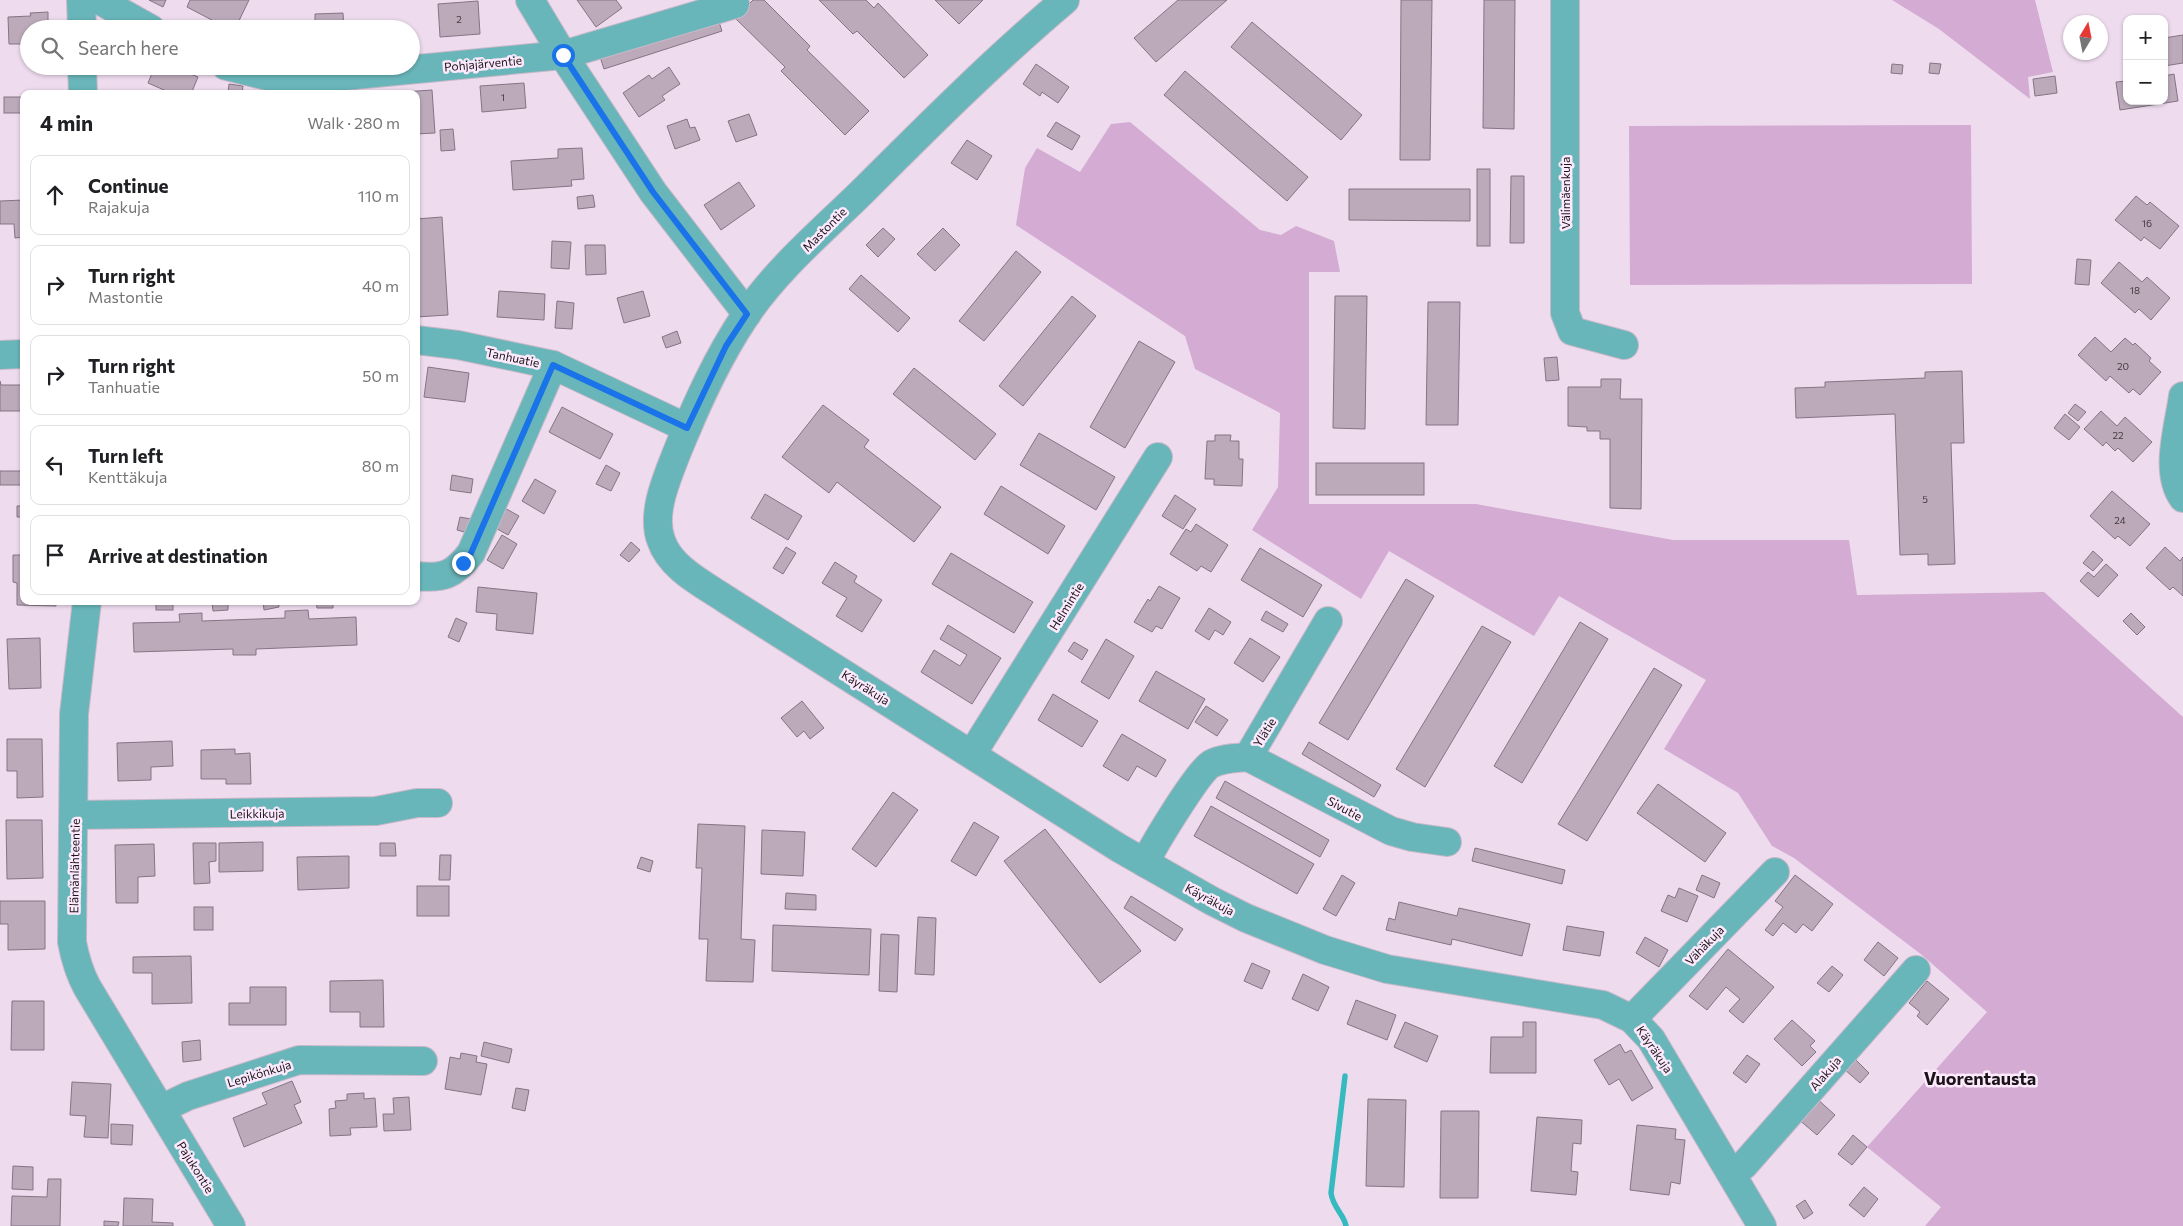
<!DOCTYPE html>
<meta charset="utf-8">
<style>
:root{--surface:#fff;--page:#f2f2f2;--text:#202124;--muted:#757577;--line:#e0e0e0}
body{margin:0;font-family:Commissioner,sans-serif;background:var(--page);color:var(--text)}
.controls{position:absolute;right:15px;top:15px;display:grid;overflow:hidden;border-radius:10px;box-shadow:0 1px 4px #0004}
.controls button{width:45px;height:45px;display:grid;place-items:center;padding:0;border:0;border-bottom:1px solid var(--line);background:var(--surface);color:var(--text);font:25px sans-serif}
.compass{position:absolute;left:2063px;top:15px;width:45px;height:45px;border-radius:50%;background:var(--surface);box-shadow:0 1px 4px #0004;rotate:10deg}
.stop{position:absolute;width:15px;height:15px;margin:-11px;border:4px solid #1a73e8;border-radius:50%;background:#fff}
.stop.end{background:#1a73e8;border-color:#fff;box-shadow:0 1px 5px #0008}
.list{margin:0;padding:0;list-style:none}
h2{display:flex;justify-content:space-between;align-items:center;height:65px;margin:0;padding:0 20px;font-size:21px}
h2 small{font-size:16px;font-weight:400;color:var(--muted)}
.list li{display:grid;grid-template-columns:32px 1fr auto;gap:15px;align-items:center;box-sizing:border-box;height:80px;margin:0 10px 10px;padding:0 10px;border:1px solid var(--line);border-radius:10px}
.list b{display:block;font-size:19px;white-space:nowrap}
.list p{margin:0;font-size:16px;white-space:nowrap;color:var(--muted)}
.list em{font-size:16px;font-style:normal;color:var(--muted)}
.icon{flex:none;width:28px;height:28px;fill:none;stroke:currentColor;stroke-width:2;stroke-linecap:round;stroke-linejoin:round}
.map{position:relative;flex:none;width:2183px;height:1226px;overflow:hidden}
.search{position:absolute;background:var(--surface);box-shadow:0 1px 4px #0004;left:20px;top:20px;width:400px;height:55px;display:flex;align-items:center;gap:12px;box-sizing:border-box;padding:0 18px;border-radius:28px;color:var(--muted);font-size:19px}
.panel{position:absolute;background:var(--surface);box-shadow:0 1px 4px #0004;left:20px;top:90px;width:400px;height:515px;border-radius:10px}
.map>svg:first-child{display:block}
.green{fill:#d3abd3}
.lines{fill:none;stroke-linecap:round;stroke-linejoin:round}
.stream{stroke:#36b9bf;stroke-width:5.5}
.building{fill:#bcaabb;stroke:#857484}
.minor-casing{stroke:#c8b8c8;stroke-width:30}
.minor{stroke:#69b6ba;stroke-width:28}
.route{stroke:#1a73e8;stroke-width:6}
.labels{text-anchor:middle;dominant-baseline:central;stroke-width:5;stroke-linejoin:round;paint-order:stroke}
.number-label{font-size:10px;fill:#423a42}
.street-label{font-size:12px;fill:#1a141a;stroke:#fce9fb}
.district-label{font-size:18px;font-weight:bold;fill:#1a141a;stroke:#fce9fb}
</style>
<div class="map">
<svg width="2183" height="1226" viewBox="0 0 2183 1226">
<rect width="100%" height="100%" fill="#eedcee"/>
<g class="green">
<polygon points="1892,0 2035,0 2053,72 2028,77 2030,99 1939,29"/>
<polygon points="1130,122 1260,230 1281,235 1296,226 1334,241 1340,272 1309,272 1309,504 1476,504 1673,540 1849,540 1857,595 2044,592 2183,717 2183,1226 1925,1226 1941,1207 1867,1147 1987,1012 1922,955 1794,858 1772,846 1738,793 1664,749 1706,680 1559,596 1534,636 1389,551 1361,599 1252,530 1278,487 1280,413 1195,369 1185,336 1016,225 1025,168 1037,148 1080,172 1111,124"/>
<polygon points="1971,125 1972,284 1630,285 1629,126"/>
</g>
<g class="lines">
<path class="stream" d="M1345,1076l-14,117c2,15 13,21 15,33"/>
</g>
<g class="building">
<polygon points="149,0 166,0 163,7"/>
<polygon points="190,0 249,0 235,29 229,29 187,7"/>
<polygon points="577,0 616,0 622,8 596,27"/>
<polygon points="753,0 764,0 810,46 807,50 869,111 845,135 781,71 785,67 735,18"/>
<polygon points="819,0 866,0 874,8 878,3 928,55 904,78 857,31 853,34"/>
<polygon points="935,0 983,0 959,24"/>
<polygon points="1178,0 1227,0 1156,62 1134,38"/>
<polygon points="1401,0 1432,0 1430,160 1400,160"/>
<polygon points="1484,0 1515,0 1514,129 1483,128"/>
<polygon points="478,1 480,34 440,37 438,4"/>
<polygon points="48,12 48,22 52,22 52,29 29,29 29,61 28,44 9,44 8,17 31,16 30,13"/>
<polygon points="343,13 344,29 315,29 315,14"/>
<polygon points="717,16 722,31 604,69 599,54"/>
<polygon points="1252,22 1362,115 1341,140 1231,47"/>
<polygon points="2183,35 2183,63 2164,66 2164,38"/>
<polygon points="1930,63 1941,64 1939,74 1929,73"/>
<polygon points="1036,64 1069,87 1058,103 1042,92 1040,96 1023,84"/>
<polygon points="1892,64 1903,65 1902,74 1891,73"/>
<polygon points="155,66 172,66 198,77 191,94 173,94 148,83"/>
<polygon points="669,67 680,84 662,96 665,100 639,117 623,93 649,75 652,79"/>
<polygon points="1185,71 1308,177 1287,201 1164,95"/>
<polygon points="2174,74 2178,101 2120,110 2116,82 2127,81 2127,101 2164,101 2164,76"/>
<polygon points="2055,76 2057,93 2035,96 2033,79"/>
<polygon points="524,83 526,108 482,112 480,86"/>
<polygon points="229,84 243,86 242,94 228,94"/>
<polygon points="432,90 435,133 416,134 416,94 403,92"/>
<rect x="4" y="97" width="20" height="16"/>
<polygon points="749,114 757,135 736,142 728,121"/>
<polygon points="687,119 690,128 695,127 700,140 675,149 667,126"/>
<polygon points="1056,122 1080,136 1072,150 1047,136"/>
<polygon points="453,129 455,150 441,151 440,130"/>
<polygon points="967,140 992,156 977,180 951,163"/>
<polygon points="582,148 584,179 571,180 572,186 513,190 511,161 558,158 558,149"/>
<rect x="1477" y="169" width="13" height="77"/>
<polygon points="1511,176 1524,176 1524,243 1510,243"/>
<polygon points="739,182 755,206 721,230 704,205"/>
<polygon points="1349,189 1470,189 1470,221 1349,220"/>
<polygon points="593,195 595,207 578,209 577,197"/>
<polygon points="2136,196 2147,205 2150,202 2179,226 2160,249 2144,237 2141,241 2115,220"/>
<polygon points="24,200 24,237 15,238 14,224 0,224 0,201"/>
<polygon points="442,217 448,315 416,317 416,219"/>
<polygon points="883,228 895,239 878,257 866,245"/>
<polygon points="943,228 960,245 935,271 917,254"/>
<polygon points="552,241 571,242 569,269 551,268"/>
<polygon points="585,245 605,245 606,274 586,275"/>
<polygon points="1016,251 1041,272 984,341 959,321"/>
<polygon points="2077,259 2091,260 2089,285 2075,284"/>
<polygon points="2119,262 2142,282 2147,277 2170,298 2151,320 2139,309 2135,313 2101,283"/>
<polygon points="861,275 910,318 898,332 849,289"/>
<polygon points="499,291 545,294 544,320 497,317"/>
<polygon points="643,291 650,316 624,323 617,298"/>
<polygon points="1072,296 1096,316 1023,406 999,386"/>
<polygon points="1335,296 1367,296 1365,429 1333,428"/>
<polygon points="557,301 574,303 572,329 555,328"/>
<polygon points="1428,302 1460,302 1458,425 1426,425"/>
<polygon points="677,331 681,343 666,348 662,337"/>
<polygon points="2095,337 2111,352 2125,338 2133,345 2135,343 2151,358 2149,361 2161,372 2140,395 2133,389 2129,393 2110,376 2106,381 2078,355"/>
<polygon points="1139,341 1175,362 1125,448 1090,427"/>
<polygon points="1557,357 1559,380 1546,381 1544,358"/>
<polygon points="428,367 469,373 465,402 424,397"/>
<polygon points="914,368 996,434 975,460 893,394"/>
<polygon points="1962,371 1964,443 1951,443 1955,564 1928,565 1928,554 1900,555 1895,414 1796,418 1795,388 1825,387 1825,382 1925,378 1925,372"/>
<polygon points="1601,379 1621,379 1620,399 1642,399 1641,509 1610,508 1610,439 1600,439 1600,431 1587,431 1587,427 1568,426 1568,387 1601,387"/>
<polygon points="0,381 1,385 24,385 24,421 22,421 22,411 0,411"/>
<polygon points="2075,404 2086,412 2078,421 2068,413"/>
<polygon points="823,405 869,440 864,447 941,507 914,542 837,482 829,493 782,457"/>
<polygon points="562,407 613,434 600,459 549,432"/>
<polygon points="2101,411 2117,426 2125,417 2152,442 2133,462 2118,448 2115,451 2106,442 2103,446 2084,429"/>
<polygon points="2065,414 2080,427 2069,440 2054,428"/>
<polygon points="1039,433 1115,477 1096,510 1020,465"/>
<polygon points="1215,435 1231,435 1230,441 1239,441 1239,459 1243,459 1242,486 1214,485 1214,479 1205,479 1207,441 1215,441"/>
<rect x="1316" y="463" width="108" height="32"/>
<polygon points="606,465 620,473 611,491 596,484"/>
<polygon points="0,471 24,471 24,517 17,517 17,506 23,506 23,485 0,485"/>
<polygon points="452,475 473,479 471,493 450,490"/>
<polygon points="535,479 556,491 544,514 522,501"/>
<polygon points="1001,486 1065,526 1048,554 984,514"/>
<polygon points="2112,491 2150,524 2130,546 2118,536 2115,539 2090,516"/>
<polygon points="765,494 802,516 788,540 751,518"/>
<polygon points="1175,495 1196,509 1183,529 1162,516"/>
<polygon points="503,507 519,516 508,535 492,526"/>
<polygon points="460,517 471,519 468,533 457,530"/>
<polygon points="1196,524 1228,545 1211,572 1201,566 1197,571 1170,554 1186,529 1191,532"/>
<polygon points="502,535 517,544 503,569 487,560"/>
<polygon points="631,542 640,550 629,562 620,555"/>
<polygon points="786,547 796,553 783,574 773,568"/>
<polygon points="2165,547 2180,561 2183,557 2183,596 2173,587 2170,590 2146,568"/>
<polygon points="1260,548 1322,585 1303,617 1241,580"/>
<polygon points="2093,551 2103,560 2093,571 2083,563"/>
<polygon points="951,553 1033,602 1014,633 932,584"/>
<polygon points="13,555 24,555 24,601 56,601 56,606 17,605 17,583 13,582"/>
<polygon points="835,562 857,576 854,582 882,600 862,632 836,616 847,598 822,583"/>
<polygon points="2106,564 2118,575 2098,597 2080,581 2088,572 2094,577"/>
<polygon points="1406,579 1434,596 1348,740 1319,723"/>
<polygon points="1159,586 1180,598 1162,629 1156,626 1152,632 1134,622 1148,599 1150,601"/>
<polygon points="478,587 537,593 533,634 496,630 497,614 476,612"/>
<rect x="156" y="601" width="17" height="9"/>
<polygon points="212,601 228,601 228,610 213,611"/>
<polygon points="263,601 278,601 279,607 264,610"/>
<polygon points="316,601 333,601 333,608 317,608"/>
<polygon points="1209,608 1231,622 1223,635 1215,630 1209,640 1195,631"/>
<polygon points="308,610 309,619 356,617 357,645 256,649 256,655 233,655 233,649 134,652 133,623 180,622 179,614 202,613 202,621 285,618 285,611"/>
<polygon points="1266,611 1288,624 1283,632 1261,620"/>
<polygon points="2131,613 2145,627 2137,635 2123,621"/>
<polygon points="456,618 467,623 459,642 448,637"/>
<polygon points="1580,622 1608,639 1522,783 1494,766"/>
<polygon points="948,625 1001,658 972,704 921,672 934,650 960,666 967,655 940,639"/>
<polygon points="1482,626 1511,642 1425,787 1396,769"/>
<polygon points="40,638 41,688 9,689 7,639"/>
<polygon points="1250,638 1280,657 1263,682 1234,663"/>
<polygon points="1106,639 1134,656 1109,699 1081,682"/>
<polygon points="1074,642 1088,650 1082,660 1068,651"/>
<polygon points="1654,668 1682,685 1587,841 1558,824"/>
<polygon points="1156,671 1205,699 1188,729 1139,701"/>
<polygon points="1053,694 1098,721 1082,747 1038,720"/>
<polygon points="802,701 824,728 810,739 804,731 797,737 781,718"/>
<polygon points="1206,706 1228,720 1217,736 1195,722"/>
<polygon points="1122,734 1166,760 1156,777 1137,766 1128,781 1103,766"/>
<polygon points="7,739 42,739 43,797 17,798 17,771 7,771"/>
<polygon points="172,741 173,766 151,767 151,780 118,781 117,743"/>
<polygon points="1309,742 1381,785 1374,797 1302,754"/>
<polygon points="235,749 235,754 250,753 251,784 226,784 226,779 201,779 201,750"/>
<polygon points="1225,781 1329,840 1320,857 1216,798"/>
<polygon points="1658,784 1726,833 1705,862 1637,813"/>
<polygon points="893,792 918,810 876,867 852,849"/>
<polygon points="1211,806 1314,864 1297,894 1194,836"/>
<polygon points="6,820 42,820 43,878 7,879"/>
<polygon points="974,822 999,837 976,876 951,861"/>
<polygon points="698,824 745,826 741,939 755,940 753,982 706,981 708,939 699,939 702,868 696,868"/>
<polygon points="1045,829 1141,951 1100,983 1004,861"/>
<polygon points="762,830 805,832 803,876 761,874"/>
<polygon points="263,842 263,871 219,872 219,843"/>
<polygon points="193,843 216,843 216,861 209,862 210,883 194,884"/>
<polygon points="380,843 395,843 396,856 380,856"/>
<polygon points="154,844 155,876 138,877 138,903 116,903 115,845"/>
<polygon points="1475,848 1565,870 1562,884 1472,861"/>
<polygon points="440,855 451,855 450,880 439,880"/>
<polygon points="349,856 349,888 298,890 297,857"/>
<polygon points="641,857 653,861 650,872 637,868"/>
<polygon points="1342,875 1355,883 1336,916 1323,909"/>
<polygon points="1702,875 1720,883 1714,898 1696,890"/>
<polygon points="1795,875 1833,904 1812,931 1803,924 1796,933 1783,923 1773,936 1765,930 1783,907 1775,901"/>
<rect x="417" y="886" width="32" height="30"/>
<polygon points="1679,888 1698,896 1687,922 1661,911 1668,895 1675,898"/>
<polygon points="786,893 816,895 816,910 785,909"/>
<polygon points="1131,896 1183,929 1175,941 1124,908"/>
<polygon points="0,901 45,901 45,949 8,950 8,924 0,924"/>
<polygon points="1399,902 1457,916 1459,908 1530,924 1522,956 1452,939 1451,945 1386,930 1389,918 1395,920"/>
<rect x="194" y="907" width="19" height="23"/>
<polygon points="918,917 936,918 934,975 915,974"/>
<polygon points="773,925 871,929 869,975 772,971"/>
<polygon points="1567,926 1604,932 1600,956 1563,950"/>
<polygon points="881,934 899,935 897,992 879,991"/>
<polygon points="1645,937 1668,950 1659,967 1636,953"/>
<polygon points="1878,942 1898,958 1884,976 1864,960"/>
<polygon points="1728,949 1774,987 1743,1023 1729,1011 1740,999 1726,987 1707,1010 1689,996"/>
<polygon points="191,956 192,1003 152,1004 152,973 133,973 133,957"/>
<polygon points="1252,963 1270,971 1262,989 1244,981"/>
<polygon points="1832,966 1843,975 1829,992 1817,983"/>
<polygon points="1303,974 1329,987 1318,1011 1292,999"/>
<polygon points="383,980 384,1027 360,1027 360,1012 330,1012 330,981"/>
<polygon points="1927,981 1949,999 1927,1025 1917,1016 1920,1012 1909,1003"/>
<polygon points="250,987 286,987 286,1025 229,1025 229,1003 250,1003"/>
<polygon points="1356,1000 1396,1015 1387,1040 1347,1024"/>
<polygon points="12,1001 44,1001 44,1050 11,1050"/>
<polygon points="1792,1020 1815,1041 1810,1046 1816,1052 1802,1066 1774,1039"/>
<polygon points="1405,1022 1438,1036 1427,1062 1394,1047"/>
<polygon points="1523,1022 1536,1022 1536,1073 1490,1073 1491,1037 1523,1037"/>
<polygon points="200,1040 201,1060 183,1062 182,1042"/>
<polygon points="484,1042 512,1049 509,1063 481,1056"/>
<polygon points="1620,1044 1625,1053 1631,1050 1653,1088 1632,1101 1619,1079 1609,1085 1594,1060"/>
<polygon points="461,1053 477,1056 476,1062 487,1064 481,1095 445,1089 450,1057 460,1059"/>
<polygon points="1747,1055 1760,1064 1746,1083 1733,1073"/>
<polygon points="1854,1058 1869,1073 1860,1083 1844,1069"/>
<polygon points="292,1081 301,1102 294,1105 302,1123 244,1147 233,1118 267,1104 262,1093"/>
<polygon points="72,1082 111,1084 108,1138 84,1137 86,1116 70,1115"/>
<polygon points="516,1088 529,1090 525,1111 512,1108"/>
<polygon points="364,1093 364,1099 375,1098 377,1127 350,1128 351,1135 330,1136 329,1109 336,1108 335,1101 347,1100 347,1094"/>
<polygon points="409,1097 411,1130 384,1131 383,1114 394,1114 393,1098"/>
<polygon points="1815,1097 1835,1115 1817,1135 1797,1118"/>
<polygon points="1368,1099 1406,1100 1404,1187 1366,1186"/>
<polygon points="1441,1111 1479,1111 1478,1198 1440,1198"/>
<polygon points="1537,1117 1582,1120 1581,1144 1573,1143 1571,1171 1578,1172 1576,1195 1531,1191"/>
<polygon points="111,1124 133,1125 132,1145 111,1144"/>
<polygon points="1637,1125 1676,1129 1675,1139 1685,1140 1680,1184 1671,1182 1669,1195 1630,1190"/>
<polygon points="1853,1135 1867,1147 1852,1165 1838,1154"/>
<polygon points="13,1166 33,1167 33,1190 12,1189"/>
<polygon points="48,1179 61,1179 60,1226 11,1226 12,1196 47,1197"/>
<polygon points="1864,1187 1878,1199 1864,1217 1849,1205"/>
<polygon points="124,1198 153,1199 152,1222 173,1223 173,1226 123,1226"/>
<polygon points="1805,1200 1813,1213 1804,1219 1796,1206"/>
<polygon points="104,1221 119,1222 118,1226 104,1226"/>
</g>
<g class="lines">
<g class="minor-casing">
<g id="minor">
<polyline points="81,0 82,29"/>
<polyline points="99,0 151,29"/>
<polyline points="530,0 563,55 653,192 747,314"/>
<path d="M1065,0c-71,60 -137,126 -203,192 -40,39 -85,77 -116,123 -29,43 -50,90 -69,137 -10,26 -26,61 -16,88 9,28 42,44 66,60l392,248 93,53 34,17 79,32 62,19 216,36 29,14 19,20 111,187"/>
<polyline points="1565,0 1565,313 1572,331 1624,345"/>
<polyline points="82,66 83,94"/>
<polyline points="226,66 271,77 313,79 563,55 735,4"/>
<polyline points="416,340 458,345 553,365 687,428"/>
<polyline points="0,355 24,354"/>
<path d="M2183,396c-4,30 -19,76 0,102"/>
<path d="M416,576c27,3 38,-1 55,-23l82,-188"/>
<path d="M87,601l-13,113 -2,228c3,16 7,30 15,45l144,239"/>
<polyline points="972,754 1158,457"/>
<polyline points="1248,757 1391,831 1412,837 1447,842"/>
<polyline points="75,815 376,811 417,803 438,803"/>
<path d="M1145,863c8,-17 52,-90 66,-99 11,-6 25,-6 37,-7l80,-136"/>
<polyline points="1632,1019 1775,872"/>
<polyline points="161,1109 188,1096 299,1060 423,1061"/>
<polyline points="1732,1174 1744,1165 1916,970"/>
</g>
</g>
<use href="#minor" class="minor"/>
</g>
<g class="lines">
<polyline class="route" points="463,563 471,553 553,365 687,428 726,346 747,314 653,192 563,55"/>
</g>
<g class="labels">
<g class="number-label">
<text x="459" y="19">2</text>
<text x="503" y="97">1</text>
<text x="2147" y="223">16</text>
<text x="2135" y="290">18</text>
<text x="2123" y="366">20</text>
<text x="2118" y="435">22</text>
<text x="1925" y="499">5</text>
<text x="2120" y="520">24</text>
</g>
<g class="street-label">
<text transform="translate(483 63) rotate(-5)">Pohjajärventie</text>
<text transform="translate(1565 193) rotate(-90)">Välimäenkuja</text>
<text transform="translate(824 229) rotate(-45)">Mastontie</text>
<text transform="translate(513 357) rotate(12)">Tanhuatie</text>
<text transform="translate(1066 606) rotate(-58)">Helmintie</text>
<text transform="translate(866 687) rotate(32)">Käyräkuja</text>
<text transform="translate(1264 732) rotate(-58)">Ylätie</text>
<text transform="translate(1345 808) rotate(28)">Sivutie</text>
<text transform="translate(257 813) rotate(-1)">Leikkikuja</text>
<text transform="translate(74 866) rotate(-89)">Elämänlähteentie</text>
<text transform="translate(1210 899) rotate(28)">Käyräkuja</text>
<text transform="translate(1704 945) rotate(-46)">Vähäkuja</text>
<text transform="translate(1655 1049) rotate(56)">Käyräkuja</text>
<text transform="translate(259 1073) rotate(-17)">Lepikönkuja</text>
<text transform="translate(1825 1073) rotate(-49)">Alakuja</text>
<text transform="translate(196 1167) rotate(58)">Pajukontie</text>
</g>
<g class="district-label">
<text x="1980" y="1078">Vuorentausta</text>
</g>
</g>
</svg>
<div class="controls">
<button>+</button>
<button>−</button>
</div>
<svg class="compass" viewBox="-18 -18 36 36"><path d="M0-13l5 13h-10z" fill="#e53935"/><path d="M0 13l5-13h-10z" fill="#757577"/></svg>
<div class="stop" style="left:563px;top:55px"></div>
<div class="stop end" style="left:463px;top:563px"></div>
<div class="search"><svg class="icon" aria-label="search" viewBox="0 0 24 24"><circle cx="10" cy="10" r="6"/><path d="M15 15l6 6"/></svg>Search here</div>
<section class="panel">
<h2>4 min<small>Walk · 280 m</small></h2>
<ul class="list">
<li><svg class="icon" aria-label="ahead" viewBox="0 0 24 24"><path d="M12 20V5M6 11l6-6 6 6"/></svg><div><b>Continue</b><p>Rajakuja</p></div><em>110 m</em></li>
<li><svg class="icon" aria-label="right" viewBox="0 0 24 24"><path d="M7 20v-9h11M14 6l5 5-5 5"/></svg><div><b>Turn right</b><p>Mastontie</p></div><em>40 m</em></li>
<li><svg class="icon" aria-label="right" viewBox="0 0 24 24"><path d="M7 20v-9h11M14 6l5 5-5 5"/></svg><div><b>Turn right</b><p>Tanhuatie</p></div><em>50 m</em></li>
<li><svg class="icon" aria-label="left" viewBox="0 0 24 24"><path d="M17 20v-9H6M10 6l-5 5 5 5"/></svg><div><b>Turn left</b><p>Kenttäkuja</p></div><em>80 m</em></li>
<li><svg class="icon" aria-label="arrive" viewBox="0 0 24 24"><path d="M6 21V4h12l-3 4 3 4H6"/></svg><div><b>Arrive at destination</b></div></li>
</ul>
</section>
</div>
